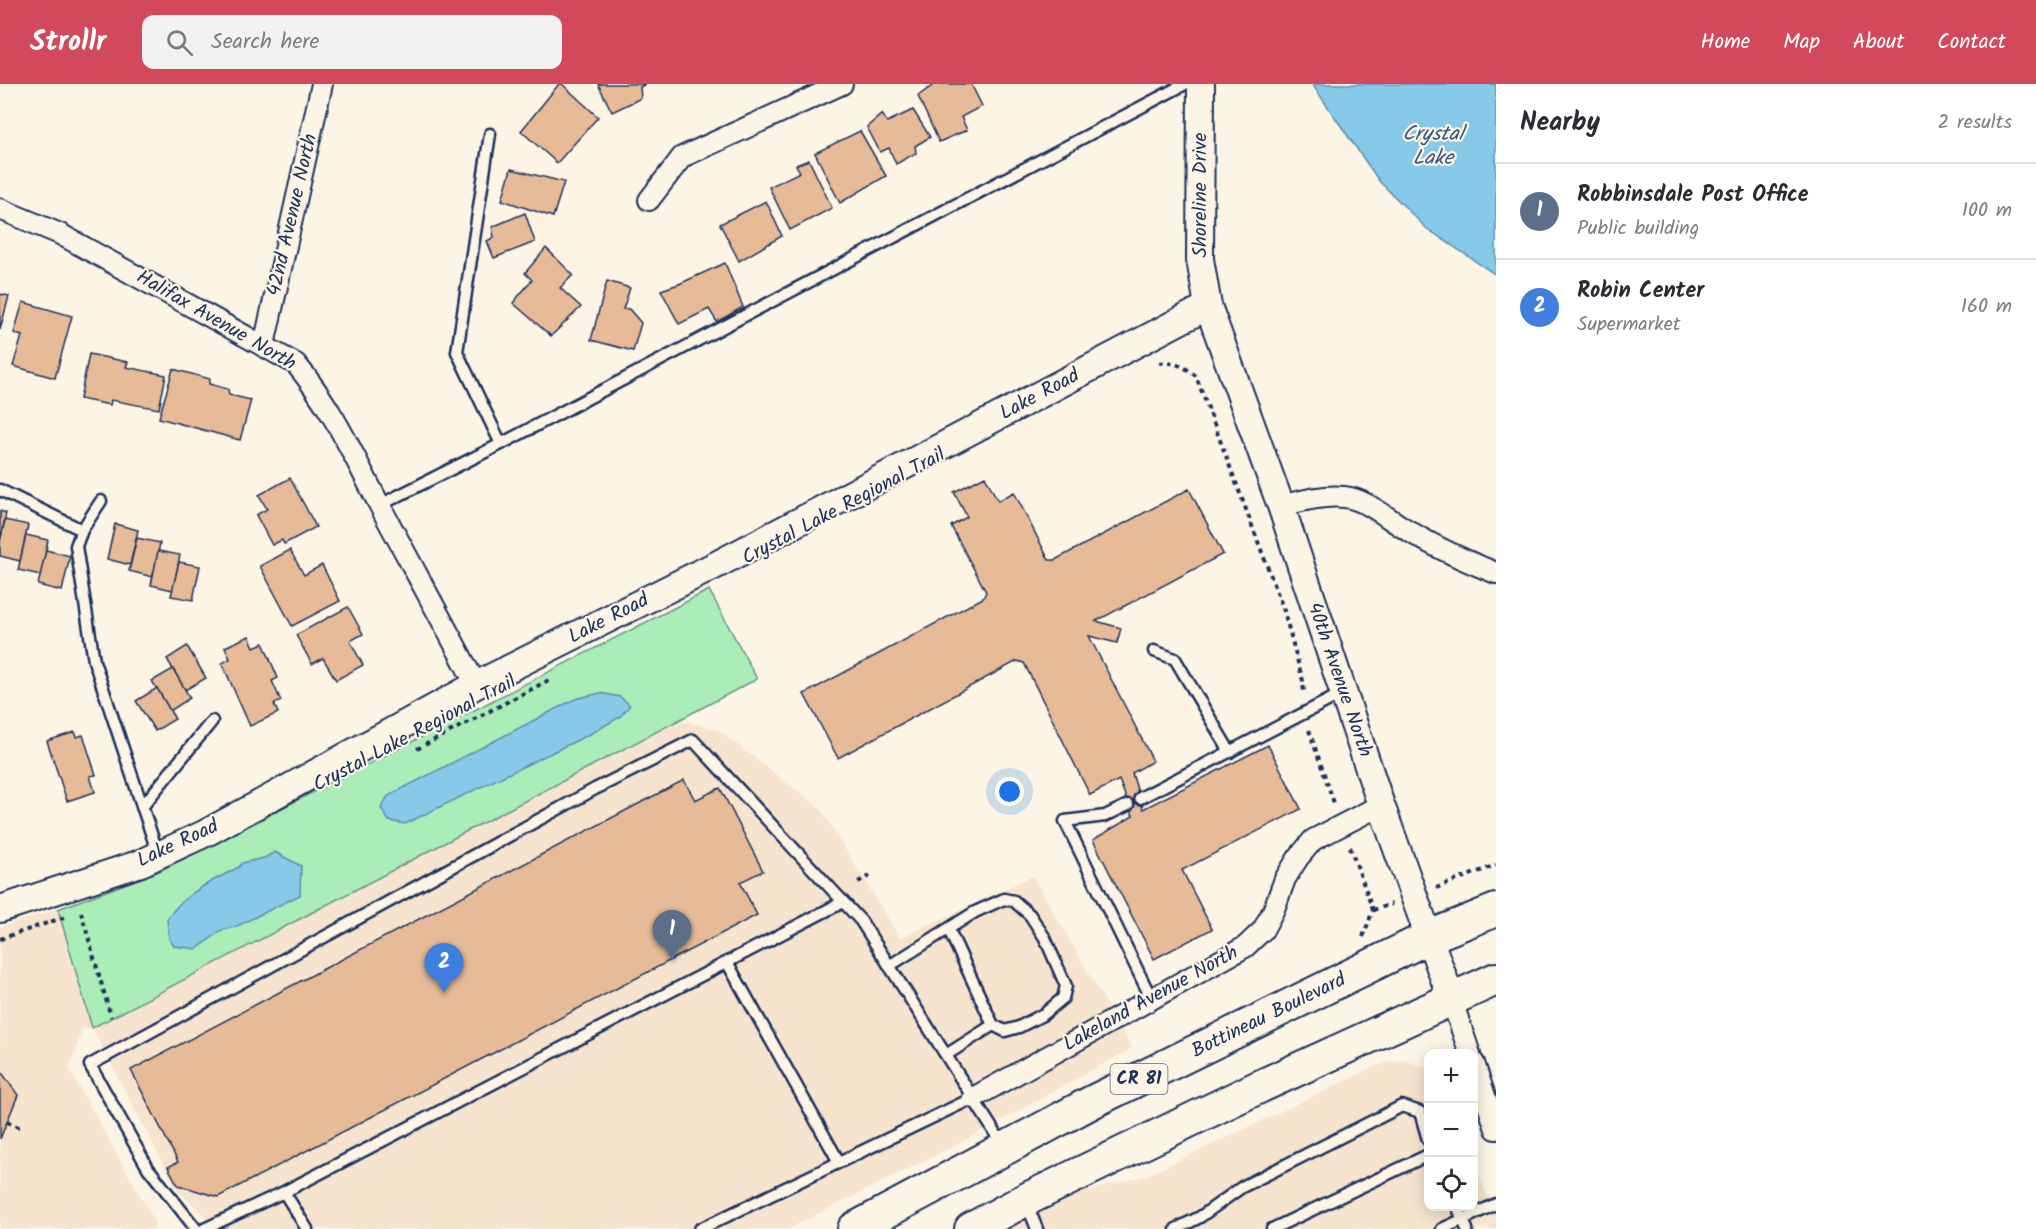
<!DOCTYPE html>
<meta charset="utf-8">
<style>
:root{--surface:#fff;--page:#f2f2f3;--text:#2b2b33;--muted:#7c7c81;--line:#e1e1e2;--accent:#d1495b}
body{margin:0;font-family:Kalam,sans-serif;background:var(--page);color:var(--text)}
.controls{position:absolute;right:18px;bottom:18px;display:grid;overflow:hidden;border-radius:12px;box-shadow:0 3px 15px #0003}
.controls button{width:54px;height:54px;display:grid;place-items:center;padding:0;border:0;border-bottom:2px solid var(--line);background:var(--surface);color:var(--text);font:30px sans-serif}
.you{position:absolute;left:1010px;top:708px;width:21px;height:21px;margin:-15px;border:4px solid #fff;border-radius:50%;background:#1a73e8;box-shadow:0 0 0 9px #1a73e833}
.badge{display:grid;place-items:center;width:39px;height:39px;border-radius:50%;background:var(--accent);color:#fff;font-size:20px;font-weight:700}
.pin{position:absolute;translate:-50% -50px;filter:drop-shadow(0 2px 3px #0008)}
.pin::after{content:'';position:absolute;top:32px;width:21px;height:18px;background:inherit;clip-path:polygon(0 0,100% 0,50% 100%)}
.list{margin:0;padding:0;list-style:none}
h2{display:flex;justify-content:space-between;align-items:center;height:78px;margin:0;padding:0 24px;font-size:26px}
h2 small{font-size:20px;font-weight:400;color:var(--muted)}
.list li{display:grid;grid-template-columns:39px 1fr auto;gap:18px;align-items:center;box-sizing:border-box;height:96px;padding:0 24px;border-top:2px solid var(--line)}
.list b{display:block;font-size:22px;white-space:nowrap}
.list p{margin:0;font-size:20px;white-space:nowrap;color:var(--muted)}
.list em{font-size:20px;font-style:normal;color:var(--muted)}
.icon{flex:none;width:33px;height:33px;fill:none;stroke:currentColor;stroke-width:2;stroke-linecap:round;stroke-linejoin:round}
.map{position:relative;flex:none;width:1496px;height:1145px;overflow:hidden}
header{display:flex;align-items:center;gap:36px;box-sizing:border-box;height:84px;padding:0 30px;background:var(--accent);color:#fff}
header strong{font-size:28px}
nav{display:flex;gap:33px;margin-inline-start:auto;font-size:21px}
.search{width:420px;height:54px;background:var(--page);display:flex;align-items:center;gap:15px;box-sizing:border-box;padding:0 21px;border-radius:12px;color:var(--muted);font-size:22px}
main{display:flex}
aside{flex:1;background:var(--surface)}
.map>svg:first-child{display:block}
.built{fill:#f6e4ce}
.green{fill:#abedb6;stroke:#638e8a;stroke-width:1.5}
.water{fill:#87c9e8;stroke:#5c8bb1;stroke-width:1.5}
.building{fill:#e7bb97;stroke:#1b2f5e;stroke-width:1.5}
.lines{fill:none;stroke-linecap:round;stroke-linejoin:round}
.service-casing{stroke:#1b2f5e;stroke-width:15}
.minor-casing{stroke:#1b2f5e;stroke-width:24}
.tertiary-casing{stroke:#1b2f5e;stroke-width:30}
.primary-casing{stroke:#1b2f5e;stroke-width:36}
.path{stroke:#1b2f5e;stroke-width:4;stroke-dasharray:4.5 4.5;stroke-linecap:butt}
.service{stroke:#fcf5e5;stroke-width:10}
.minor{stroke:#fcf5e5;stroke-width:20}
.tertiary{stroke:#fcf5e5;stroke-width:26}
.primary{stroke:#fcf5e5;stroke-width:32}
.labels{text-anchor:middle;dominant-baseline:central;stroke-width:4.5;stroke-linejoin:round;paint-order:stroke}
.shield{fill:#fcf5e5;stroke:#5e6a86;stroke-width:1.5}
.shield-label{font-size:18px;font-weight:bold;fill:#1b2f5e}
.street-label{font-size:20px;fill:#1b2f5e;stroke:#fcf5e5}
.water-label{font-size:21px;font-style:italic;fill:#365680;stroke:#fcf5e5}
</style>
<header>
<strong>Strollr</strong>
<div class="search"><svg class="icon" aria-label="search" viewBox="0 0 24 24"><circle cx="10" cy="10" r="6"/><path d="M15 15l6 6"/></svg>Search here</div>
<nav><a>Home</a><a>Map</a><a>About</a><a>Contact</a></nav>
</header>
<main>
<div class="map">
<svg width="1496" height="1145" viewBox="0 0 1496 1145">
<rect width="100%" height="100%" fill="#fcf5e5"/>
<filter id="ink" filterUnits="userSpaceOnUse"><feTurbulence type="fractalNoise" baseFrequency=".0167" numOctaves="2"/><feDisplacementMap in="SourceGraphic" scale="12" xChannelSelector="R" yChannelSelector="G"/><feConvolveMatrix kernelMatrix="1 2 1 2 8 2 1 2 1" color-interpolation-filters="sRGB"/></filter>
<g filter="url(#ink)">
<g class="built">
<polygon points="680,636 718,646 820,724 900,854 1033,792 1132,964 962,1058 788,1145 219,1145 177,1106 92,944 83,944 69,985 155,1138 155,1145 0,1145 0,843 58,825 92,943"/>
<polygon points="1404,976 1428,985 1428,1122 1474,1122 1474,1078 1496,1133 1496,1145 1003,1145 1069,1112 1148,1091 1374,983 1387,978"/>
</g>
<polygon class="green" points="709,506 757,595 92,944 58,825 157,788"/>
<g class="water">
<polygon points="1312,0 1496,0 1496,191 1426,144 1379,97"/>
<polygon points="600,609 620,613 630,621 620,633 590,650 405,740 389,737 381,724 388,712 575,615"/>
<path d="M275,768l26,14 -1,29 -65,32 -13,3 -25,19 -23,-3 -5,-7 -2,-20c17,-26 45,-38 72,-52l3,-4 22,-5z"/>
</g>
<g class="building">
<polygon points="559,0 562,0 598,33 557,79 521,47"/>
<polygon points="598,0 646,0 640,3 641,14 612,28"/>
<polygon points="935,0 971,0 982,22 961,33 967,46 939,58 918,12"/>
<polygon points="913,26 930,53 915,62 916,69 896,80 889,64 880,68 867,43 882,30 887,38"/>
<polygon points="860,47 886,92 840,119 815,69"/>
<polygon points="809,76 832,124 790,146 769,103 800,88 796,81"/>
<polygon points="511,85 564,98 553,133 502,116"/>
<polygon points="766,117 782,152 739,177 720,140"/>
<polygon points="525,129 535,158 494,174 487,157 494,153 492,143"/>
<polygon points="546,164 573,191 560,204 581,223 551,252 513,219 532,196 525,189"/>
<polygon points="725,179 743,223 717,238 709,225 679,240 661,206 679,200"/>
<polygon points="607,197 630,204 623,225 629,225 641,239 633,267 591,256"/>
<polygon points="0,210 9,212 0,246"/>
<polygon points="23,218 72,232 55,294 13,282 22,252 14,249"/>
<polygon points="89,270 128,278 126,283 166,291 159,325 111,316 110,321 80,315"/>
<polygon points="173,285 210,295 209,300 228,305 229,311 251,316 240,356 159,334"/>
<polygon points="985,392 998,417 1014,408 1049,476 1055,476 1189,405 1223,470 1096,537 1121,544 1117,559 1089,552 1153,677 1132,689 1143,725 1268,661 1301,725 1182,786 1212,845 1154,875 1093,756 1133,732 1119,696 1090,711 1024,579 1017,577 838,674 804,610 983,514 986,508 951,442 967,433 954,408"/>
<polygon points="290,394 316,443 284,460 282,456 272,461 256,431 267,425 259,411"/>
<polygon points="0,427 6,429 0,458"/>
<polygon points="5,436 28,441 20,477 0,472 0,458"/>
<polygon points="115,440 138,446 130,481 107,475"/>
<polygon points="26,451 48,456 41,491 18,486"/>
<polygon points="137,454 160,459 153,493 129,487"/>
<polygon points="46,466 70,472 62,507 38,501"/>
<polygon points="290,466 304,491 322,481 340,517 292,542 260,482"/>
<polygon points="158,467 180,471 173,506 151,501"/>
<polygon points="179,478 200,482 193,516 171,512"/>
<polygon points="348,523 363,550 350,557 363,581 336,596 323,574 312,580 296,551"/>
<polygon points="249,552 254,563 263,559 278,594 272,597 281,617 274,620 278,629 250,642 222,579 230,575 225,563"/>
<polygon points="187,562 206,594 185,606 167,575"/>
<polygon points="173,585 190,614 170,627 152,597"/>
<polygon points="157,604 175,635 155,647 136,617"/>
<polygon points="75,648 77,653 83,651 96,691 90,692 95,708 67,717 47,657"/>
<polygon points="684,696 695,716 720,704 763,787 740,798 757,831 218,1113 178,1101 168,1083 178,1078 131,986"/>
<polygon points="0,986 18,1011 0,1055"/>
</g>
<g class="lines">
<g class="service-casing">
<g id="service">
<polyline points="490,50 457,268 501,360"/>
<polyline points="0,406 82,446"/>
<polyline points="101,417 82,446 76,462 94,577 158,770"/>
<polyline points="380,421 501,360 1185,0"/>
<polyline points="1154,567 1175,575 1230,668"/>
<polyline points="1140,714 1343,609"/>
<polyline points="1128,721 1105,732 1065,737 1151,914"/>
<polyline points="142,723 212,637"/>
<polyline points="727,878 839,1078"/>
<polyline points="889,882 975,828 1004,815 1014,817 1030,831 1045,854 1066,902 1063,914 1044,930 1019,943 1005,947 993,941 949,846"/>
<polyline points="946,971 993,941"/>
<polyline points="284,1108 307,1145"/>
<polyline points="1026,1118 1037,1145"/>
<polyline points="1457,1122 1467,1145"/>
<polyline points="196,1145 148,1084 90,981 595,705 693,656 861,837 1004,1063"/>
<polyline points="204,1145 284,1108 843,818"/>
<polyline points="700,1145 973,1014"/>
<polyline points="1176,1145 1200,1133 1242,1103 1402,1022 1420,1028 1428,1056"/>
<polyline points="1272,1145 1428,1071"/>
<polyline points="1442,1145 1496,1120"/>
</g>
</g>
<g class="minor-casing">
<g id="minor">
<polyline points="649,116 682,73 842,0"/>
<path d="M0,125l60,25 236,130c38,46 57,91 84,142 32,60 65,119 96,179"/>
<polyline points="264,261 322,0"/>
<path d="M1281,422c20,-5 41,-11 63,-9 23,2 45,23 65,34 27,17 57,30 87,42"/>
<polyline points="1451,914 1470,970"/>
<polyline points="1474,979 1496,1045"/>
<polyline points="973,1014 1245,863 1263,846 1274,825 1285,795 1298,774 1313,756 1381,721"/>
</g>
</g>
<g class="tertiary-casing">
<g id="tertiary">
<polyline points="1201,0 1200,175 1208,222 1281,422 1381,721 1451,914"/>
<polyline points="0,825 141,779 206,749 476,601 718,480 1208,222"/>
</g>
</g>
<g class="primary-casing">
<g id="primary">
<polyline points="854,1145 1092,1018 1429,853 1496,826"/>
<polyline points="971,1145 1025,1116 1261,1002 1496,895"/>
</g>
</g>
<g class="path">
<path d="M1159,279c15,-2 25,3 37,13l88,235 19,70 1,12"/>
<polyline points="1309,646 1335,722"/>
<polyline points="417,665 549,596"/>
<polyline points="1350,763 1373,826"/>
<polyline points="858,798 872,791"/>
<polyline points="1436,804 1496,781"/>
<polyline points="1373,826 1392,820"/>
<polyline points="81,828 111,933"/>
<polyline points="1363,853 1373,826"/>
<polyline points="0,855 65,833"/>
<polyline points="7,1038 21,1044"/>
</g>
<use href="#service" class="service"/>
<use href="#minor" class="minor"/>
<use href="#tertiary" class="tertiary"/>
<use href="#primary" class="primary"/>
</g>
</g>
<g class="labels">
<rect class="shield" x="1110.5" y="980" width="57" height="30" rx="4.5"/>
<g class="shield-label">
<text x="1139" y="995">CR 81</text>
</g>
<g class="street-label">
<text transform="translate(1201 111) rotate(-90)">Shoreline Drive</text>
<text transform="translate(293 131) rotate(-77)">42nd Avenue North</text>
<text transform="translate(216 237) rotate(30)">Halifax Avenue North</text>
<text transform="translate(1040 311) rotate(-28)">Lake Road</text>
<text transform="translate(844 423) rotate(-28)">Crystal Lake Regional Trail</text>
<text transform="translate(609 535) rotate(-27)">Lake Road</text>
<text transform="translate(1339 596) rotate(71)">40th Avenue North</text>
<text transform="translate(415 650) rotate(-28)">Crystal Lake Regional Trail</text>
<text transform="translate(178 760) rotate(-25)">Lake Road</text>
<text transform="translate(1151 915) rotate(-29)">Lakeland Avenue North</text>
<text transform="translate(1269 932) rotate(-26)">Bottineau Boulevard</text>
</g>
<g class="water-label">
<text x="1433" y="50">Crystal<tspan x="1433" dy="24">Lake</tspan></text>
</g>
</g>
</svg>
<div class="controls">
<button>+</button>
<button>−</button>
<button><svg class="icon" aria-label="locate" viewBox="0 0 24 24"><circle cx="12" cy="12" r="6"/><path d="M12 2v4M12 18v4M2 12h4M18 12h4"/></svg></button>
</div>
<div class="you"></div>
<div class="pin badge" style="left:672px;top:876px;background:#5c6f8a">1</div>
<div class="pin badge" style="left:444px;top:909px;background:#3f7fe0">2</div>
</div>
<aside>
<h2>Nearby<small>2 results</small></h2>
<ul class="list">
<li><span class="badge" style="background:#5c6f8a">1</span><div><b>Robbinsdale Post Office</b><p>Public building</p></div><em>100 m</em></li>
<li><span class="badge" style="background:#3f7fe0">2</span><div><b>Robin Center</b><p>Supermarket</p></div><em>160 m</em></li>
</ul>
</aside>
</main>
